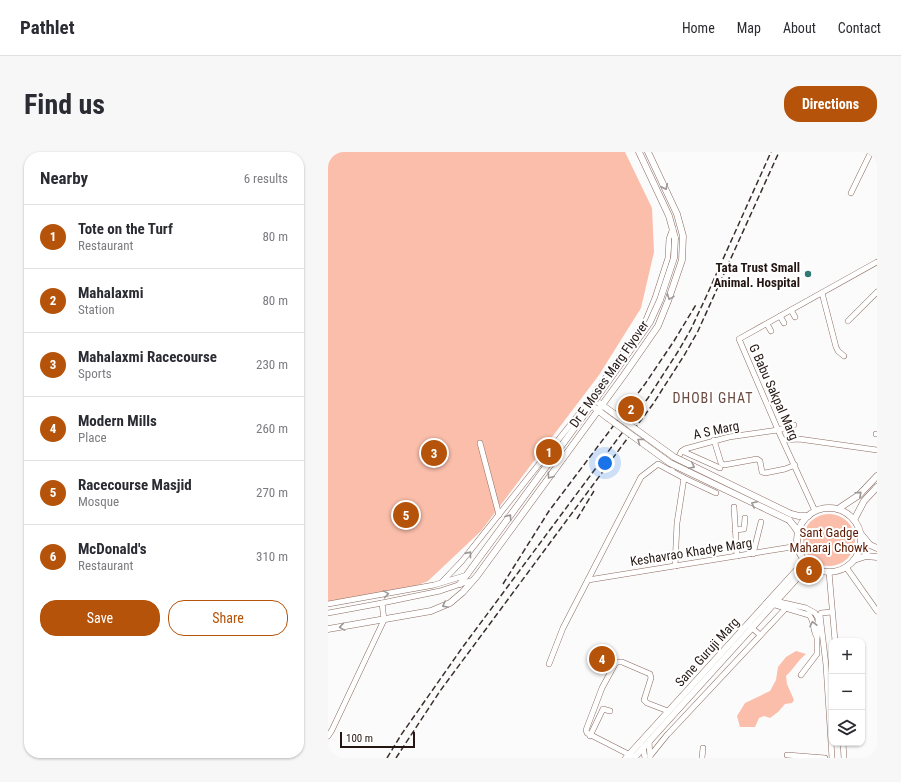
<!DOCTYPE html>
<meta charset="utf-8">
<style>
:root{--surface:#fff;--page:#f7f7f7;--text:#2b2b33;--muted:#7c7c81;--line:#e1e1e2;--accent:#b45309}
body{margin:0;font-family:"Roboto Condensed",sans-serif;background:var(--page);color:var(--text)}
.controls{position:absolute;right:12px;bottom:12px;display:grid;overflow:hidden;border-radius:8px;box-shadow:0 1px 3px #0004}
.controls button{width:36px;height:36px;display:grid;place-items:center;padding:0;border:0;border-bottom:1px solid var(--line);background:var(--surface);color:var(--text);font:20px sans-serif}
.scale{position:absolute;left:12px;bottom:10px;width:75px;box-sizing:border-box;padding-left:4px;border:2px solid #241713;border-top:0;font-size:11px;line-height:14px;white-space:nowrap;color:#241713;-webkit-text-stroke:3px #fff;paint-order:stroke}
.you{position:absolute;left:277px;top:311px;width:14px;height:14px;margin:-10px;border:3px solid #fff;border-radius:50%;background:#1a73e8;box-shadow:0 0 0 6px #1a73e833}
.badge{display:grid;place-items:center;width:26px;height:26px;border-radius:50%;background:var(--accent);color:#fff;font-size:13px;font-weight:700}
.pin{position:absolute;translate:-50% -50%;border:2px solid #fff;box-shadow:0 1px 4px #0006}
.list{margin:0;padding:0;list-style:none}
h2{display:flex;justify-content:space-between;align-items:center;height:52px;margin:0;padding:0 16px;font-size:17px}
h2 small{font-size:13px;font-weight:400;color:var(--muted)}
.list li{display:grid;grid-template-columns:26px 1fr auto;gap:12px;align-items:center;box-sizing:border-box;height:64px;padding:0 16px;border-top:1px solid var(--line)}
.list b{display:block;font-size:15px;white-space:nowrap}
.list p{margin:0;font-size:13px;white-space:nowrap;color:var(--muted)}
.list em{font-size:13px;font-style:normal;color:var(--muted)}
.actions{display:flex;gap:8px;padding:12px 16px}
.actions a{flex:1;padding:9px 0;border:1px solid var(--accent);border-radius:16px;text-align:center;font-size:14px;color:var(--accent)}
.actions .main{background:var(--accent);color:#fff}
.icon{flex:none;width:22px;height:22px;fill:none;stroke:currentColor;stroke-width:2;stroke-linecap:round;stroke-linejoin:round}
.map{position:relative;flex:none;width:549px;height:606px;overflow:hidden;border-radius:16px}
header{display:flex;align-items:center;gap:24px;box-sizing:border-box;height:56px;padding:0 20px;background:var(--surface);border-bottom:1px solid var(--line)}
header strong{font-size:19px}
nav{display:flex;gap:22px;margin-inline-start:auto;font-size:14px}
.intro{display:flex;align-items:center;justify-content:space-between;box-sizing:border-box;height:96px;padding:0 24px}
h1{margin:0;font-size:28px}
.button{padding:10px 18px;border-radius:16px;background:var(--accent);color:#fff;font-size:14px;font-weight:700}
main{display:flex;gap:24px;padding:0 24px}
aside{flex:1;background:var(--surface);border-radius:16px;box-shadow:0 1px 3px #0004}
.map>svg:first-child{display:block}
.green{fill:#fabeaa}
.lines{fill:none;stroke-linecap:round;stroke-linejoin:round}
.minor-casing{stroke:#8a6a5f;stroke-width:6}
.major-casing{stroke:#8a6a5f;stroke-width:7}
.minor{stroke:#fff;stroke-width:5}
.major{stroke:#fff;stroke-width:6}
.rail{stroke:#3b2f2c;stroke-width:1.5;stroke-dasharray:6 3;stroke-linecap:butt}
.major-bridge-casing{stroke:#8a6a5f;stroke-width:7;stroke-linecap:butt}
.major-bridge{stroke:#fff;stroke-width:6}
.oneway{stroke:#9c9795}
.poi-dot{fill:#307873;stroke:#fff;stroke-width:1.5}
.labels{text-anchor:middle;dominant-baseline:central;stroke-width:4;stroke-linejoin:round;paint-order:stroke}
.poi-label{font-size:13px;font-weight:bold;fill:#241713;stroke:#fff;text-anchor:end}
.street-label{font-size:13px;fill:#241713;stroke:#fff}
.park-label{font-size:13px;fill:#5b1a02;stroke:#fff}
.neighbourhood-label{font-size:14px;letter-spacing:1px;fill:#694a40;stroke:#fff}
</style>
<header>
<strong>Pathlet</strong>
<nav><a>Home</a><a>Map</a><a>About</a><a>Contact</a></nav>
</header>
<div class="intro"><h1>Find us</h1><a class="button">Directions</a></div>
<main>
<aside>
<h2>Nearby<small>6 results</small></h2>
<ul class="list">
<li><span class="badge">1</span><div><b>Tote on the Turf</b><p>Restaurant</p></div><em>80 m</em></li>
<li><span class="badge">2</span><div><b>Mahalaxmi</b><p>Station</p></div><em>80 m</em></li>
<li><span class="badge">3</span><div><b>Mahalaxmi Racecourse</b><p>Sports</p></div><em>230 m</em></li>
<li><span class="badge">4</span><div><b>Modern Mills</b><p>Place</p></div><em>260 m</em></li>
<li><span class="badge">5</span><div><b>Racecourse Masjid</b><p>Mosque</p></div><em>270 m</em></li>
<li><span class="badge">6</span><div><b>McDonald's</b><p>Restaurant</p></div><em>310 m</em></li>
</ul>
<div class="actions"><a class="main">Save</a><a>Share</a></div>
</aside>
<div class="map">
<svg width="549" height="606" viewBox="0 0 549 606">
<rect width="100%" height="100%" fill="#fbfbfb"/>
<g class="green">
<polygon points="0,0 297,0 324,56 326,100 313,156 271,223 153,379 100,429 75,439 0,454"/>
<circle cx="501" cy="388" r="26"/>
<path d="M468,499l10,3c-9,7 -12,15 -20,22l1,8 7,16 -2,3 -7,1 -7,8 -8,6 -6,-2 -5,2 -4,9h-15l-3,-11 8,-13 25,-12 6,-11 2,-13 8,-10z"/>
</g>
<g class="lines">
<g class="minor-casing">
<g id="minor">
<polyline points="523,41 543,0"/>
<polyline points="494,141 508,195 510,199 516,204"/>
<polyline points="463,158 467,165"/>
<polyline points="452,164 456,171"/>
<polyline points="520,169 549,140"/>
<polyline points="439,172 443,179"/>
<polyline points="548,282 549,282"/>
<polyline points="386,288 393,311 396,313 429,307 432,309 434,320 437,321 457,317 467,313"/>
<polyline points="455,288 471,287 549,298"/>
<polyline points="152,291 171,363"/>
<polyline points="354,299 392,316"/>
<polyline points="345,316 353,300 357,297 401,285 450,278 466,273"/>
<polyline points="406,355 409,404"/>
<polyline points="487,359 450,278 411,187 549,110"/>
<polyline points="407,378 416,377 417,366"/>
<polyline points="425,402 433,370"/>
<polyline points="347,414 349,371 356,326 388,341"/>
<polyline points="518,415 549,459"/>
<polyline points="501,420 507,489"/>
<polyline points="260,428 470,394"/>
<polyline points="114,430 134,409 262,248 318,168 327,146 340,106 341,87 345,76"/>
<polyline points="0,452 106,433 139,423"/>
<path d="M444,452l37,11c6,6 3,15 8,22l1,-4v-15l-3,-5 -9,-5 -31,-7"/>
<polyline points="0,461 54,451 112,439 145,428"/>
<polyline points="423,475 432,483"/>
<polyline points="221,512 235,476 313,325 330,312 356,326"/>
<polyline points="473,523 489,502 489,485"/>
<polyline points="341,581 458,456"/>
<polyline points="0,584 4,578 56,468 54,451"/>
<polyline points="262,584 275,557 282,559"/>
<polyline points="321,589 322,606"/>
<polyline points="515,591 516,606"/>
<polyline points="315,595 317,606"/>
<polyline points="459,603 497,606"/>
<polyline points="304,604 259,581 258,578 274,536 287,512 289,510 294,510 322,522 323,526 316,548 319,551 340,559"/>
<polyline points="322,604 339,583"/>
<polyline points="374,606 375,596"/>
<polyline points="504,606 498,513 492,463 493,461 504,460"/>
</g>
</g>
<g class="major-casing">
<g id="major">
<polyline points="311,0 341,64 347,86"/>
<polyline points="267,256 280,266"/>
<circle cx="501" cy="388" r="32"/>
<polyline points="510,357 531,343 549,324"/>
<polyline points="463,362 471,364 480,364"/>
<polyline points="461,368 466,374 470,380"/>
<polyline points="526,368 536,349 549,335"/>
<polyline points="532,381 542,393 549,396"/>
<polyline points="526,408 538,404 549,405"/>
<polyline points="132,432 267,248 285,261"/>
<polyline points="0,477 103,459 122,451 135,440 149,424 296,223 330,174 340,149 354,108 355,84 349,62 320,0"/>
<polyline points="298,606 477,409"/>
<polyline points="306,606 481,413"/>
</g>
</g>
<use href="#minor" class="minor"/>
<use href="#major" class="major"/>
<g class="rail">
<polyline points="249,367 266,339"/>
<polyline points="175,432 221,359 317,232 346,189 369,151"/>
<polyline points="59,606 73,583 134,496 320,246 351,198 363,177 378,145 443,0"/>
<polyline points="68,606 112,539 325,252 357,202 370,179 451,0"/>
</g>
<g class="major-bridge-casing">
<g id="major-bridge">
<polyline points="267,248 322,170 332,148 346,106 347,86"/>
<polyline points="285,261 346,305 463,362"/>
<polyline points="280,266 342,311 461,368"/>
</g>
</g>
<use href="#major-bridge" class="major-bridge"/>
</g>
<defs><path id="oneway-chevron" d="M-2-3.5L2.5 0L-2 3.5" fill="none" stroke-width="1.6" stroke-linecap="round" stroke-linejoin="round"/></defs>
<g class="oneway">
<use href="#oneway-chevron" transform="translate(337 35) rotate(65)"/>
<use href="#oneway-chevron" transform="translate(342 145) rotate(111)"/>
<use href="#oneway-chevron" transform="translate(312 289) rotate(-144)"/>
<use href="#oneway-chevron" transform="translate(364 314) rotate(26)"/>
<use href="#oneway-chevron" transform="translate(222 324) rotate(126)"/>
<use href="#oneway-chevron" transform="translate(531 342) rotate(-42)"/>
<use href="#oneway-chevron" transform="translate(426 352) rotate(-155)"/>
<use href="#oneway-chevron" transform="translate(181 365) rotate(-54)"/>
<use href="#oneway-chevron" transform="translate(141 402) rotate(-51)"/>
<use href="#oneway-chevron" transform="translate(58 442) rotate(-9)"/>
<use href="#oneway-chevron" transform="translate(117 453) rotate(153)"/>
<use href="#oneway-chevron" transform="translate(485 472) rotate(-102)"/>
<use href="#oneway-chevron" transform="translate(14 475) rotate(171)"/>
</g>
<circle class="poi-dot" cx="480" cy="122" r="4"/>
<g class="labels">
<g class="poi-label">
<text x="472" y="115">Tata Trust Small<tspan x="472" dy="15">Animal. Hospital</tspan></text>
</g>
<g class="street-label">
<text transform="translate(281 222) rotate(-55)">Dr E Moses Marg Flyover</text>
<text transform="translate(446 240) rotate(66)">G Babu Sakpal Marg</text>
<text transform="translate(388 278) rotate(-12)">A S Marg</text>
<text transform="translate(363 400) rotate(-9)">Keshavrao Khadye Marg</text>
<text transform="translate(379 500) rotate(-48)">Sane Guruji Marg</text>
</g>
<g class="park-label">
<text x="501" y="380">Sant Gadge<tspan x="501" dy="15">Maharaj Chowk</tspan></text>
</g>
<g class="neighbourhood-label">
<text x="385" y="246">DHOBI GHAT</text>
</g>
</g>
</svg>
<div class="controls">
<button>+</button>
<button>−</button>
<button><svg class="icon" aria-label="layers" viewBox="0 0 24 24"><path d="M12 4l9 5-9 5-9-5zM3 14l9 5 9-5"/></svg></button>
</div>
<div class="scale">100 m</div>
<div class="you"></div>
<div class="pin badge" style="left:221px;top:300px">1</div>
<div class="pin badge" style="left:303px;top:257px">2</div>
<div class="pin badge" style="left:106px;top:301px">3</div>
<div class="pin badge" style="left:274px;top:507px">4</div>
<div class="pin badge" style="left:78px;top:363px">5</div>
<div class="pin badge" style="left:481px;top:418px">6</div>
</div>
</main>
